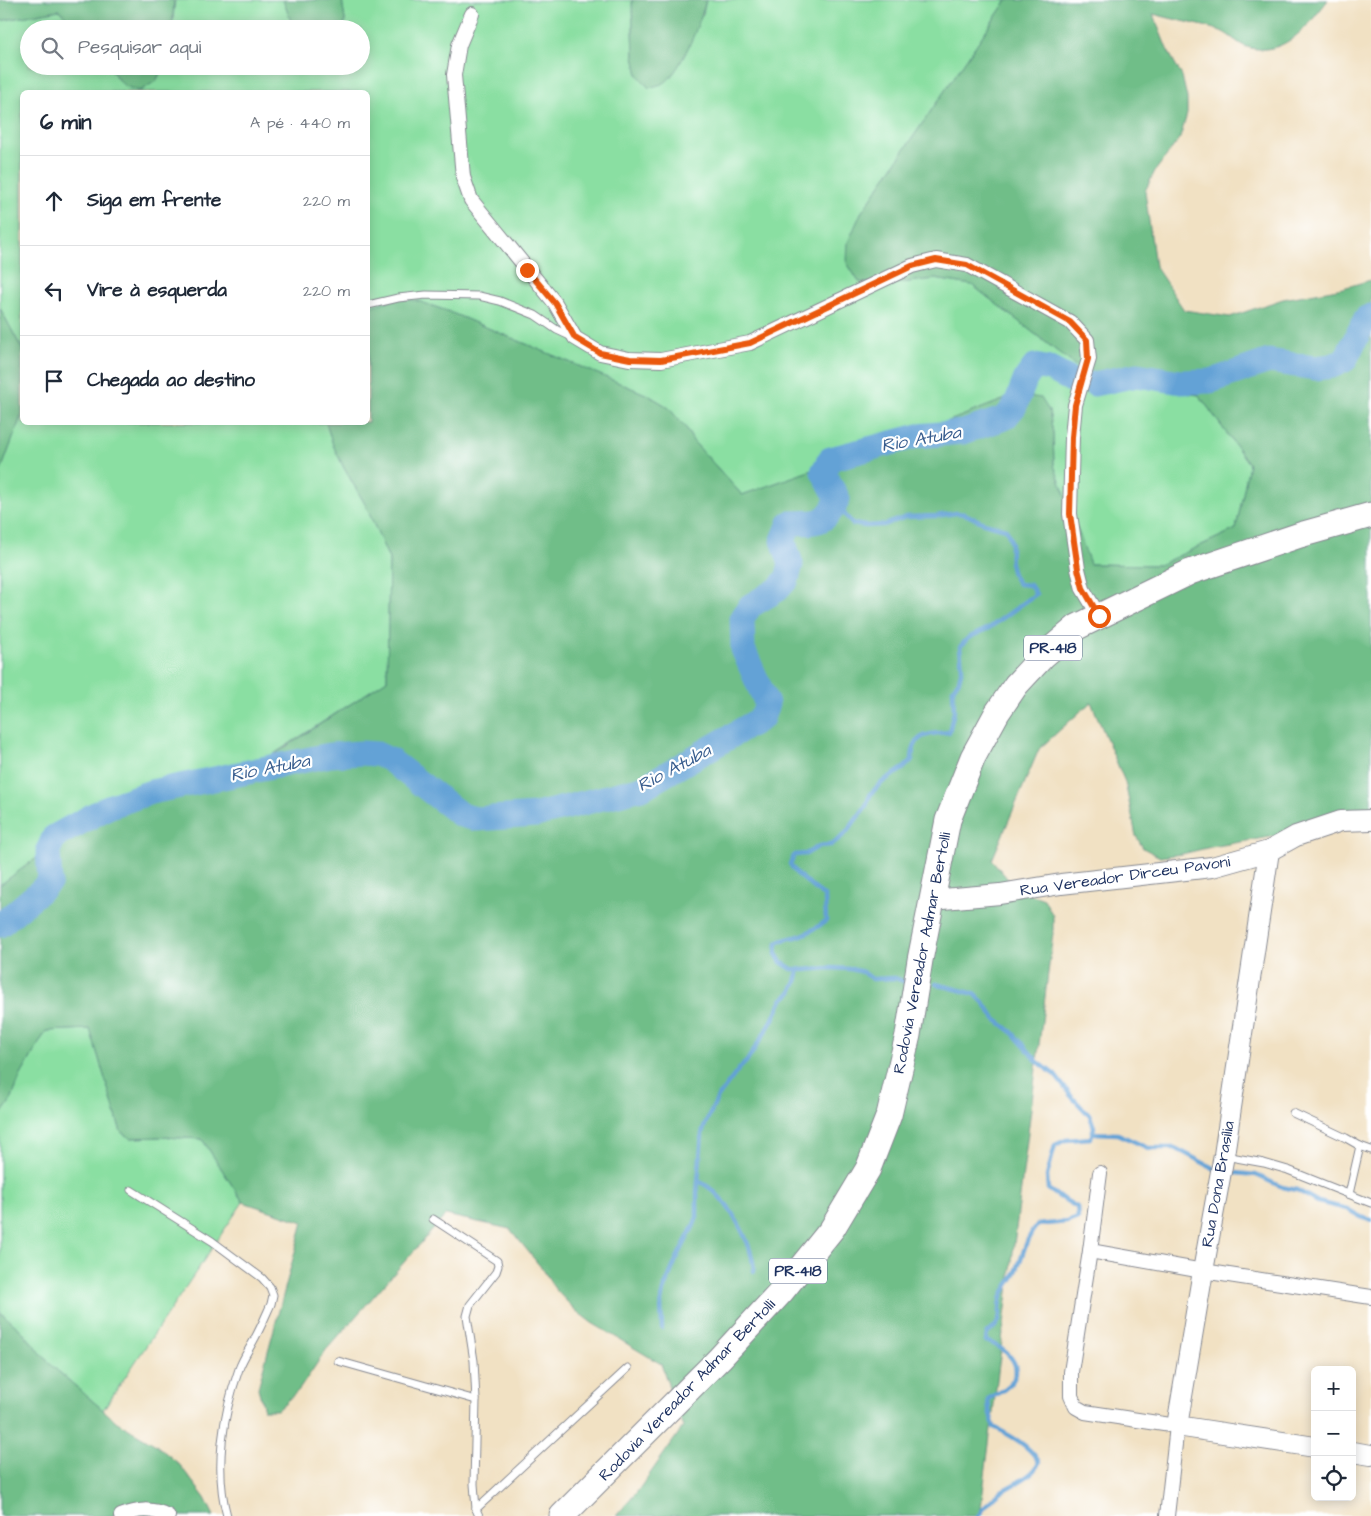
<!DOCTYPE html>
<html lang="pt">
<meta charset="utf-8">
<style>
:root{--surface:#fff;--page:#f6f6f7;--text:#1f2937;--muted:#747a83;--line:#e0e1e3}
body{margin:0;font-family:"Architects Daughter",sans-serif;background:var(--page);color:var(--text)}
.controls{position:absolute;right:15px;bottom:15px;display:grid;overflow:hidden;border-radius:8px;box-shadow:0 2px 12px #0003}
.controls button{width:45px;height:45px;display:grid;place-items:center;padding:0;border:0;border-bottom:1px solid var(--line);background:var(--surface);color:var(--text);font:25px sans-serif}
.stop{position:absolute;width:15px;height:15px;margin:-11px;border:4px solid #ea580c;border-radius:50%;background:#fff}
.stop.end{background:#ea580c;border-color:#fff;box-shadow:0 1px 5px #0008}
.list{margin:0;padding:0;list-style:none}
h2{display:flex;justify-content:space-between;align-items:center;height:65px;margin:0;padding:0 20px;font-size:21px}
h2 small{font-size:16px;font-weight:400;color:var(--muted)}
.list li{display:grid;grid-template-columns:32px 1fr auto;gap:15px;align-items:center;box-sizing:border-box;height:90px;padding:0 20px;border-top:1px solid var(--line)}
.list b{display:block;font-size:19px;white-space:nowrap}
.list em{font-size:16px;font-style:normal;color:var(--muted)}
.icon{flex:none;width:28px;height:28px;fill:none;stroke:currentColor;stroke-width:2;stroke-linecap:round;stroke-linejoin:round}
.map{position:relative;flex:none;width:1371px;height:1516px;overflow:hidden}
.search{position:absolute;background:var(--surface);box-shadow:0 2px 12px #0003;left:20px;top:20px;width:350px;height:55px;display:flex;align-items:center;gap:12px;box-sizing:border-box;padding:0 18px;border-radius:28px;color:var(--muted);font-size:19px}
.panel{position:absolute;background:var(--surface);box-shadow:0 2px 12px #0003;left:20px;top:90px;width:350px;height:335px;border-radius:8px}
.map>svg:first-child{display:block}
.green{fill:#8adfa2;stroke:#528780}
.forest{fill:#6fbe88;stroke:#457673}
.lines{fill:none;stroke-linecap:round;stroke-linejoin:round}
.stream{stroke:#64a2d6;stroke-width:4.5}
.river{stroke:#64a2d6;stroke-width:25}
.lane-casing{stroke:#868890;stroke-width:9}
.street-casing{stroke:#868890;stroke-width:16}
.secondary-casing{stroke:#868890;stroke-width:22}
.highway-casing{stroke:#868890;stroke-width:27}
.lane{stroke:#fff;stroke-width:7}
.street{stroke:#fff;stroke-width:14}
.secondary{stroke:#fff;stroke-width:20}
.highway{stroke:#fff;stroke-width:25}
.route{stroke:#ea580c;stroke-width:6}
.labels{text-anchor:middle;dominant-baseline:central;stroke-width:4.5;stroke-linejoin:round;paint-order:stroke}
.shield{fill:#fff;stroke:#5f6d8e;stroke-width:1}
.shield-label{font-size:15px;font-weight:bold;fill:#1b2f5e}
.street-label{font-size:16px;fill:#1b2f5e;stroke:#fff}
.water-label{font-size:18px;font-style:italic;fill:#385d8e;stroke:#fff}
</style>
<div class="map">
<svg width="1371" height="1516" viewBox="0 0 1371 1516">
<rect width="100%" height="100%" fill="#fff"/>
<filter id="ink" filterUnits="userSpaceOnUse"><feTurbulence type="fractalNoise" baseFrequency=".02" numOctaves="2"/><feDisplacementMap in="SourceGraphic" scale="10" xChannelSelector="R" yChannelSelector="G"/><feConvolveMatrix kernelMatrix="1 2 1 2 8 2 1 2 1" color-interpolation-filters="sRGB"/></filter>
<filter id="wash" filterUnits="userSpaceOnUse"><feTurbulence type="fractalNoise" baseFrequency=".0096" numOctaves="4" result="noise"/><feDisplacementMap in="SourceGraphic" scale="20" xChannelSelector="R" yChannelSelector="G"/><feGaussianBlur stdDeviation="1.12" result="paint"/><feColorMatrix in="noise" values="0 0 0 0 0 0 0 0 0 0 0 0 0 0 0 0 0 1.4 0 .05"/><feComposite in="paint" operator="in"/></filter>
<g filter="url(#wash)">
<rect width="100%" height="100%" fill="#f1e1c3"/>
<g class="green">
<polygon points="175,0 283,0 294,29 172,29"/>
<polygon points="342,0 632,0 634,56 638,75 703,14 706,0 1007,0 861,213 847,263 859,282 882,285 935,279 972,285 1076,366 1100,382 1123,384 1199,395 1249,464 1236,529 1159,565 1090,564 1054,465 1053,433 1049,411 1008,398 944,423 742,495 693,441 686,428 668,407 648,395 447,311 418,301 368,307 368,92 22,92 22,349 0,308 0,21 59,10 79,29 29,29 29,66 109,66 118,80 156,81 164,66 361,66 361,29 344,29 345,20"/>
<polygon points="22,414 22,422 326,423 333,445 344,468 365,504 389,559 387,680 272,755 233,767 182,777 153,785 117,800 99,812 0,885 0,473"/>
<polygon points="90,1029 121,1132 130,1138 163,1137 202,1139 243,1202 103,1410 51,1365 22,1331 0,1312 0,1116 11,1100 21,1075 46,1031"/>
</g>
<g class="forest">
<polygon points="0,0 174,0 172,29 79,29 59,10 0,21"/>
<polygon points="283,0 342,0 345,20 344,29 294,29"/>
<path d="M632,0h74c-5,20 -25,72 -42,83 -4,2 -10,3 -15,5l-11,-13 -4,-19z"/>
<path d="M1007,0h321c-20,26 -44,58 -81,47 -9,-3 -17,-12 -26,-16 -21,-7 -46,-11 -68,-17l14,35 15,27 5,22v16l-7,24 -25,33 -10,20 10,75 29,44 46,7 53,-18 60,-11 28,-8v540l-160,27 -29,7 -22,3 -17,-9 -7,-12 -11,-54 -34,-80 -52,47 -47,111 24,29 28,10 9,17v17l-73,583h-364l21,-24 46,-65 -22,-63 -69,-41 -17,-13 -20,-21 -11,-18 -34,-42 -64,-14 -120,135 -27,40 -22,20h-13l-6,-22 45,-166 -60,-20 -41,-63 -39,-2 -33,1 -9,-6 -31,-103 -44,2 -25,44 -10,25 -11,16v-231l99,-73 18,-12 36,-15 29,-8 51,-10 39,-11 115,-76 2,-121 -24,-55 -21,-36 -11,-23 -7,-22 42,-1v-115l30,-9 20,3 29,10 201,84 20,12 18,21 7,13 49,54 202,-72 64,-25 11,-3 22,3 8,13 4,22 1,32 36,99 69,1 77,-36 13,-65 -50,-69 -76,-11 -23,-2 -24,-16 -104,-81 -37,-6 -53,6 -23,-3 -12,-19 1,-21 13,-29z"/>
<path d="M109,66h55l-8,15 -16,10c-19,-5 -20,-8 -31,-25z"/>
<polygon points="0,308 22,349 22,414 0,473"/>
<polygon points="0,1312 22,1331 51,1365 117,1422 156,1445 179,1464 205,1498 214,1516 0,1516"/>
</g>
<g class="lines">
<g class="stream">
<path d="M838,499l7,16 8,9 12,2 19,-1 22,-8 30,-1 20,-3 9,1 19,9 22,6c2,4 5,10 5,15 0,16 -3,27 8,40l11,1 6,9 -47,34 -21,10 -8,9 2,21 -3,12 -6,9 1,22 -5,21c-22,2 -36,1 -37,28l-8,8 -19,12 -8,7 -7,8 -4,11 -20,27 -15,12 -12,1 -13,8 -12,1 -4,9 6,9 29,24 1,24c-8,6 -19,13 -30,16 -9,2 -11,1 -19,6l-1,11 5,8 11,7 11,1 26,-2 22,1 12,3 9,7 23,-1 13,5"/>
<path d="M936,984l39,10 10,10 10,15 17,13 26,30 17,13 16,21 19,20 4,11 -3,11 -25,2 -11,5 -8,31 1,13 10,7 19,11 1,11 -11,4 -30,3c-13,15 -14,34 -23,51 -4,7 -9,12 -12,20 -6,20 5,22 -15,38l-1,7c17,6 40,23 25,42 -5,7 -16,12 -23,16l1,11 5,17c17,9 35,18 45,35 -4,14 -28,23 -40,31 -7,6 -15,15 -21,23"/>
<polyline points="1093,1133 1118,1134 1148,1148 1175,1148 1215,1169"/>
<polyline points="1236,1173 1256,1175 1282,1187 1297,1190 1318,1202 1347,1209 1361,1217 1371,1220"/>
<path d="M698,1181c28,12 54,60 56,90"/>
<polyline points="662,1328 661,1302 663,1291 676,1260 693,1227 697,1217 697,1193 702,1134 706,1122 718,1097 739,1069 747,1061 772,1021 782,1000 791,992 796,982 799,969"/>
</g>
<g class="river">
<polyline points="1094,384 1137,375 1181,382 1211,381 1269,361 1315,368 1332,366 1345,360 1366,318 1371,316"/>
<path d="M0,925l39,-33 11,-11 -2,-30 6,-14 54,-30 43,-15 179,-37 31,-2 16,1 13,6 71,55 15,4 60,-4 106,-27 120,-70 5,-14 -24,-55 -1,-30 8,-13 27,-16 10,-11 4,-15 -8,-24 7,-17c27,-1 35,3 48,-24l-15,-27 7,-13 88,-23 45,-4 42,-14 10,-12 11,-28 9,-12 15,3 25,13"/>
</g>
</g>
</g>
<g filter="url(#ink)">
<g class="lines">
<g class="lane-casing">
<g id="lane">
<polyline points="368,305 398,298 426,295 479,296 500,301 535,315 557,330 572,337"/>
<polyline points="1293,1113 1346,1138 1360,1146 1371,1150"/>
<polyline points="1225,1156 1264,1163 1288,1170 1371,1203"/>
<path d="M131,1190l81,51 50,37 8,9 3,8 -2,9c-5,11 -10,23 -16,34 -5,10 -12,20 -16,31 -16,45 -25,100 -12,147"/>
<polyline points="1349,1194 1360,1146"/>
<polyline points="433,1219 497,1261 498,1266 496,1272 470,1305 467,1316 474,1361 476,1400 474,1484 476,1509 479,1516"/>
<polyline points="338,1361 476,1400"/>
<polyline points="476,1509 628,1368"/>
</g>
</g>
<g class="street-casing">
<g id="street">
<polyline points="472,14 459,45 454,75 463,177 471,200 555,303 575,338 600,353 629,359 661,360 750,343 912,266 936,260 967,265 1070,322 1087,340 1089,359 1075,405 1072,437 1070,514 1078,569 1083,589 1099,616"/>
<polyline points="1100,1173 1090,1251 1071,1372 1071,1396 1076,1407 1085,1412 1177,1426 1167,1516"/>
<polyline points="1090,1251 1203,1271 1371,1297"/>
<path d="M121,1516c17,-7 30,-8 47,0"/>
</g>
</g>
<g class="secondary-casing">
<g id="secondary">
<polyline points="1269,851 1224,1155 1203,1271 1177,1426 1315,1447"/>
<polyline points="932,900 1000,894 1061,884 1212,867 1269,851 1296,836 1341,821 1371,820"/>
<polyline points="1352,1452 1371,1455"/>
</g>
</g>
<g class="highway-casing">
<polyline id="highway" points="562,1516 720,1358 782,1291 832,1229 868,1169 889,1115 908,1035 920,960 948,820 973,757 997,713 1016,685 1043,656 1077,627 1190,572 1300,535 1371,515"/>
</g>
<use href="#lane" class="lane"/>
<use href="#street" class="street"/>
<use href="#secondary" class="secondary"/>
<use href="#highway" class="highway"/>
</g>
</g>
<g class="lines" filter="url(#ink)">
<polyline class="route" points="527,270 555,303 575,338 600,353 630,359 661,360 750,343 912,266 936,260 967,265 1070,322 1087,340 1088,359 1075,405 1072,437 1070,514 1078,569 1083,588 1099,616"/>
</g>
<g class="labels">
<g class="shield">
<rect x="1024" y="635.5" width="58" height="25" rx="4"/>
<rect x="769" y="1258.5" width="58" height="25" rx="4"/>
</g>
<g class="shield-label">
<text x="1053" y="648">PR-418</text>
<text x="798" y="1271">PR-418</text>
</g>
<g class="street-label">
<text transform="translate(1125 876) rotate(-8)">Rua Vereador Dirceu Pavoni</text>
<text transform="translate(922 953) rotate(-79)">Rodovia Vereador Admar Bertolli</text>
<text transform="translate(1218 1184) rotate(-80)">Rua Dona Brasília</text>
<text transform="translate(687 1390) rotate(-46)">Rodovia Vereador Admar Bertolli</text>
</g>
<g class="water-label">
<text transform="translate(921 439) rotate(-10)">Rio Atuba</text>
<text transform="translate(270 768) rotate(-11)">Rio Atuba</text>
<text transform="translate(674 768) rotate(-28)">Rio Atuba</text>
</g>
</g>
</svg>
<div class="controls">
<button>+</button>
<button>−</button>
<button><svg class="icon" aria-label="locate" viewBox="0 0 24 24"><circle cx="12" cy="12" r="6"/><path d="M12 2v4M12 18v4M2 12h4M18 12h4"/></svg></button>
</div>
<div class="stop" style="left:1099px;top:616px"></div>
<div class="stop end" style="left:527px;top:270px"></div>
<div class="search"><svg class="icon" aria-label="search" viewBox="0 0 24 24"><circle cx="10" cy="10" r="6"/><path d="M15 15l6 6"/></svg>Pesquisar aqui</div>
<section class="panel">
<h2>6 min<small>A pé · 440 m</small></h2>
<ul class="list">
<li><svg class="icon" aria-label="ahead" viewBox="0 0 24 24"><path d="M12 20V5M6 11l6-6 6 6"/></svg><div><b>Siga em frente</b></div><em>220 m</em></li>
<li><svg class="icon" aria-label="left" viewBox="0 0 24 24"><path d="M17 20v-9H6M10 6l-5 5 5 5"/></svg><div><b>Vire à esquerda</b></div><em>220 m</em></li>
<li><svg class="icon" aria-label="arrive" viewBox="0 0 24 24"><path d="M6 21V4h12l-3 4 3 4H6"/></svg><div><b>Chegada ao destino</b></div></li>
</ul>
</section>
</div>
